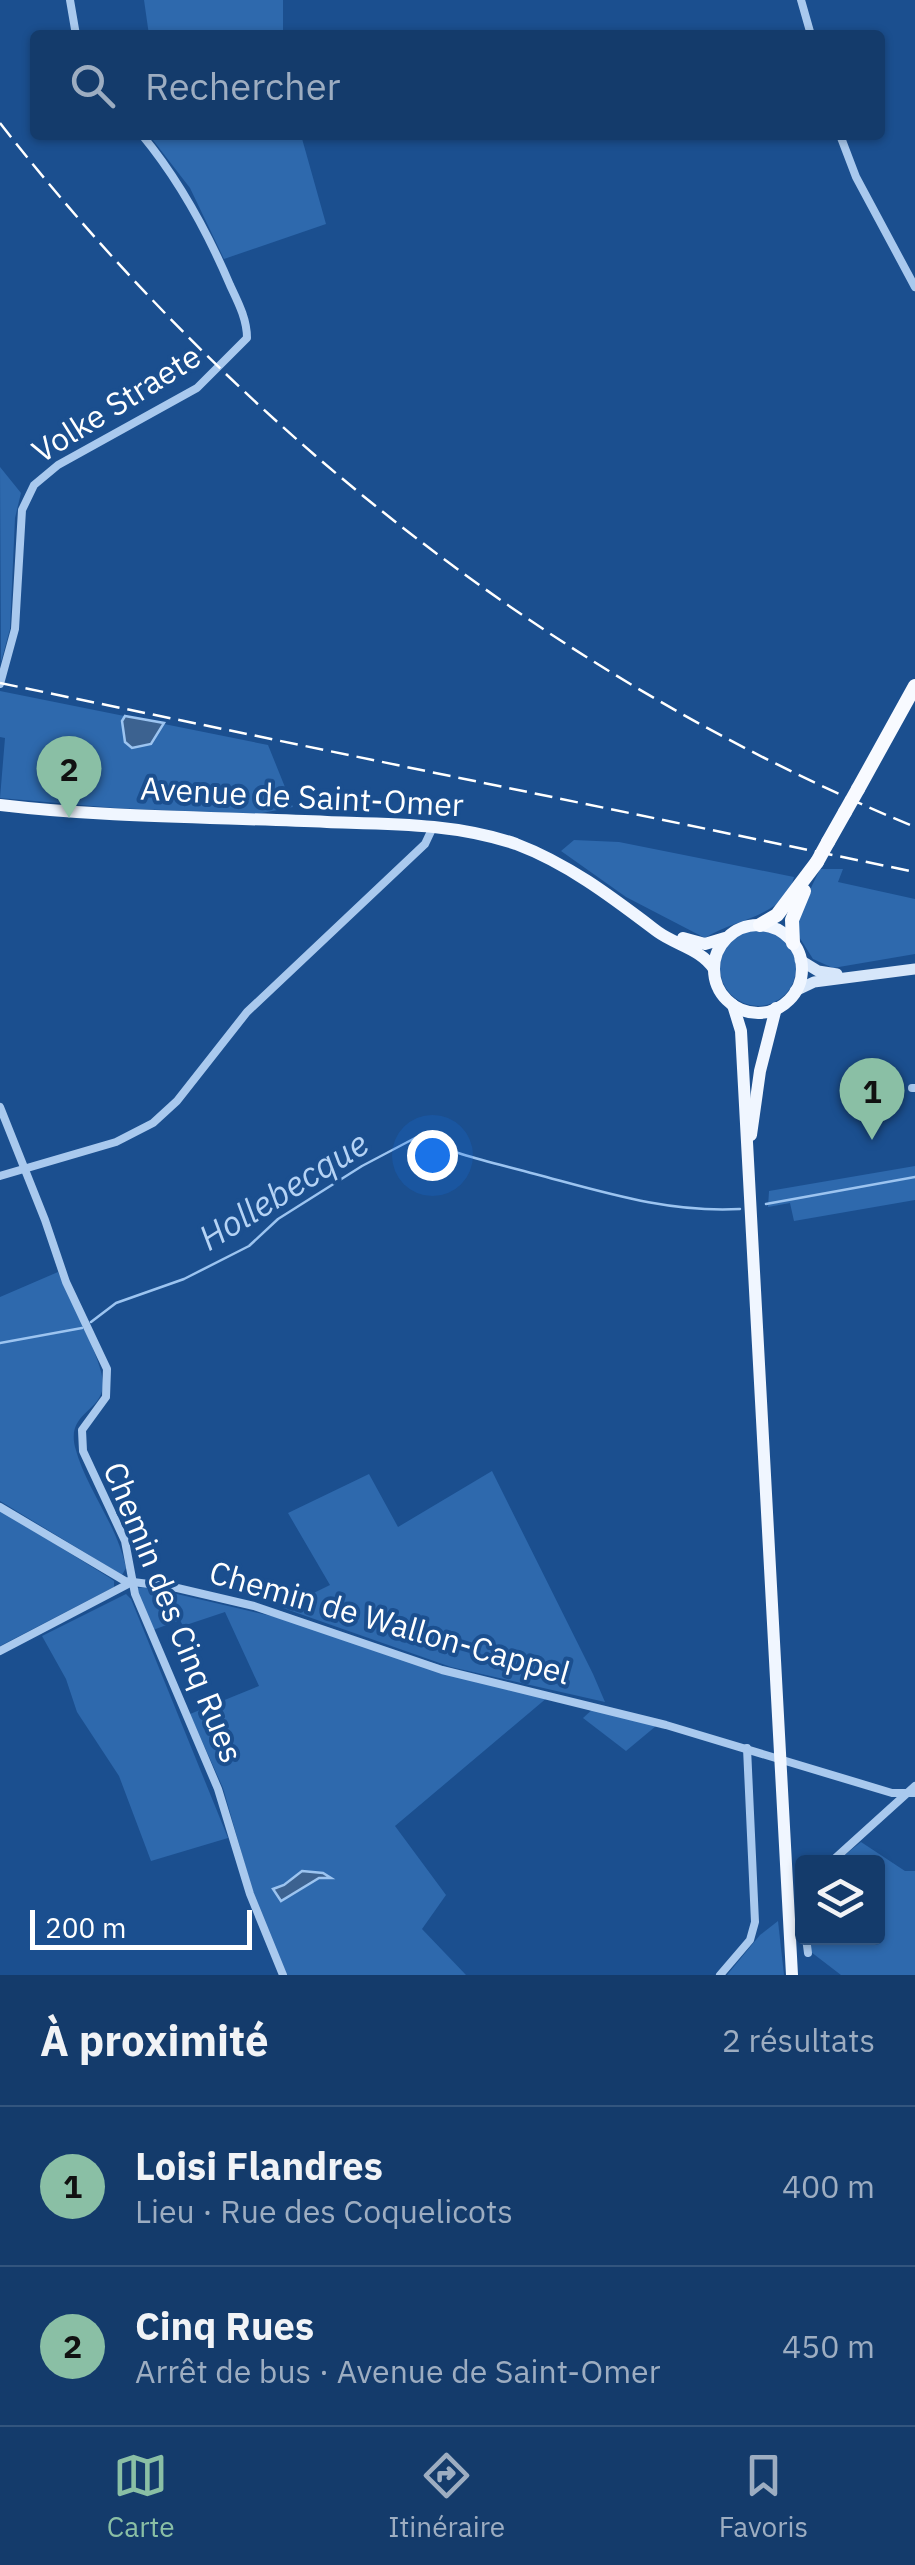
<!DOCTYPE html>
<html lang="fr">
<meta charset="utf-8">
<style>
:root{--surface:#143b6b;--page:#1d4271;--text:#f1f3f6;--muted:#9dadc1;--line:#33557e;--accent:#8abfa5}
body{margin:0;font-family:"IBM Plex Sans",sans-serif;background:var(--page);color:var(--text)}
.controls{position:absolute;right:30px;bottom:30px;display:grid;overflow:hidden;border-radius:10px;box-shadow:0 2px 8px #0004}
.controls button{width:90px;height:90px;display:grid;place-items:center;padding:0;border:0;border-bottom:2px solid var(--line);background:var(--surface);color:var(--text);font:50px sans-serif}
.scale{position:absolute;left:30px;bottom:25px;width:222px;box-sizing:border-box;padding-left:10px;border:5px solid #fff;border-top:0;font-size:28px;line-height:35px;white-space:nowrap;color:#fff;-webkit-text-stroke:8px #1b4f8f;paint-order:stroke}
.you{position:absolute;left:432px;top:1155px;width:35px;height:35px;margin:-25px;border:8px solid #fff;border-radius:50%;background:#1a73e8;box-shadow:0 0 0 15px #1a73e833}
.badge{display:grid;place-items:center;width:65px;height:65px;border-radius:50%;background:var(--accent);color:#111;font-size:32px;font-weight:700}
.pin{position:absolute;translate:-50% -82px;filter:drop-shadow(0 2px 5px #0008)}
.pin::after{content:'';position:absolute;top:52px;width:35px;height:30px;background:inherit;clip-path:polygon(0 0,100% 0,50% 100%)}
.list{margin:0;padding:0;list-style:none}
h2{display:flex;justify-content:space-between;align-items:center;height:130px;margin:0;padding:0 40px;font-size:42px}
h2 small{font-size:32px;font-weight:400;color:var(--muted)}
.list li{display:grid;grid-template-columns:65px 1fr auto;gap:30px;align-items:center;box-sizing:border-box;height:160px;padding:0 40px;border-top:2px solid var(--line)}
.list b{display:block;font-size:38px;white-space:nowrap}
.list p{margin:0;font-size:32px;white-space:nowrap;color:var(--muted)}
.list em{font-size:32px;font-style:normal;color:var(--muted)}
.icon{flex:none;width:55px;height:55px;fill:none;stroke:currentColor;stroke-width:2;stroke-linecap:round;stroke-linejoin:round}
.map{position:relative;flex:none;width:915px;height:1975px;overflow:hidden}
.search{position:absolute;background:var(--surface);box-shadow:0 2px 8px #0004;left:30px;right:30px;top:30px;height:110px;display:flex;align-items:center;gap:25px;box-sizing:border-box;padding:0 35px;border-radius:10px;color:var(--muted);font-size:38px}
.sheet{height:450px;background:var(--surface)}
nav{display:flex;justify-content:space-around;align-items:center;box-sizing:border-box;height:140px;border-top:2px solid var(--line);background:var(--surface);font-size:28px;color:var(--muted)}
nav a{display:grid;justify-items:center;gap:5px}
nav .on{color:var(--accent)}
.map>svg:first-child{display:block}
.green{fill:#2e69ad}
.water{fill:#3c6290;stroke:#9cc4f0;stroke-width:2.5}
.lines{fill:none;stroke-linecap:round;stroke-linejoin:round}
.stream{stroke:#9cc4f0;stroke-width:2.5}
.minor{stroke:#a9c9ee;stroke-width:8}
.secondary{stroke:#d6e6fa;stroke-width:11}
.primary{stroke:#f0f6ff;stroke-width:12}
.trunk{stroke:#f8faff;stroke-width:14}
.rail{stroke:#fff;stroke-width:2.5;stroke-dasharray:18 8;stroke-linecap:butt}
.trunk-bridge{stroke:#f8faff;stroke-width:14}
.labels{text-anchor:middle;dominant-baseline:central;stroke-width:8;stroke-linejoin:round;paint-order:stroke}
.street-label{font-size:32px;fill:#fff;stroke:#1b4f8f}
.water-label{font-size:35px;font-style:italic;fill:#b5d3f5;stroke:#1b4f8f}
</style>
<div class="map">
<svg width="915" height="1975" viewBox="0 0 915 1975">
<rect width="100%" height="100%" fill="#1b4f8f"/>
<g class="green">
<polygon points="144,0 283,0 283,35 149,35"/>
<polygon points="149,135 301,135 326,224 224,259 190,188"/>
<polygon points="0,467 21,493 15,518 10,629 1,662"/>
<polygon points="0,691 268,745 293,807 257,814 115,808 0,798 5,738 0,737"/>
<path d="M574,840l45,2 175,35c-9,40 -58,41 -89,61l-79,-41 -65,-46z"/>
<polygon points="820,869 843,869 838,882 915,899 915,954 833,968 813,959 796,932 797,917"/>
<circle cx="758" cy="968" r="38"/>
<polygon points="915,1166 915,1200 794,1221 790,1203 768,1207 769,1191"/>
<path d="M58,1272c10,24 48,94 45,115 -4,26 -36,26 -28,60 11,42 42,77 51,121l-4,7 -122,-74v-204z"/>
<polygon points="492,1471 593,1674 605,1702 451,1667 283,1608 330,1585 288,1513 369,1474 398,1527"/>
<polygon points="0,1510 110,1578 114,1581 114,1587 0,1646"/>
<polygon points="147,1587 280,1618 548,1697 395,1826 446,1895 422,1929 466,1975 286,1975 253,1893 223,1788 190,1714 259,1686 225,1612 183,1626 180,1620 153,1630 138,1592 138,1588"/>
<polygon points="126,1594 131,1599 228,1838 151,1861 119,1776 77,1712 66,1679 42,1636"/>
<polygon points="594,1708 656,1726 626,1751 583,1718"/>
<polygon points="861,1842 905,1871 915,1871 915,1975 841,1975 811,1952 810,1938 878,1938 878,1862 836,1862"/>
<polygon points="778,1921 784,1975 727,1975 760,1935"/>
</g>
<g class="water">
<polygon points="125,716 164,723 151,744 132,748 125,742 122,721"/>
<polygon points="302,1871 323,1873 331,1878 319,1878 281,1901 273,1889 284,1885"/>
</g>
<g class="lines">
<g class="stream">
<polyline points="766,1204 915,1177"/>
<path d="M91,1322l25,-19 68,-24 65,-33 29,-27 84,-53 55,-29c38,18 78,26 118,37 68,18 133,39 205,35"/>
<polyline points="0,1343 82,1328"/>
</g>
<g class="minor">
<polyline points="70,0 76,35"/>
<polyline points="801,0 811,35"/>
<polyline points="840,135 856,177 915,287"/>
<path d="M0,684l15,-55 7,-119 12,-25 24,-20 139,-77 50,-50c0,-19 -9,-36 -17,-53 -23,-54 -50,-104 -88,-150"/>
<polyline points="912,1088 915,1088"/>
<polyline points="0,1107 45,1220 66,1282 107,1369 106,1397 82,1430 83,1451 125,1541 135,1594 218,1789 250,1894 283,1975"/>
<polyline points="0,1176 116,1142 153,1123 177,1101 247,1012 425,844 433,827"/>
<polyline points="0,1507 125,1581 173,1587 254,1606 442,1670 666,1725 892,1793 915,1793"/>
<polyline points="0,1651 132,1582"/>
<polyline points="831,1862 915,1786"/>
<polyline points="806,1938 808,1953"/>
<polyline points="720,1975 750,1940 755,1922 747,1748"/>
</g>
<g class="secondary">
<polyline points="800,960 818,971 837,974"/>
<polyline points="795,991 814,982 915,969"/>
</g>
<g class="primary">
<path d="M0,805c108,13 219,12 327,17 63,2 128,1 189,22 53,20 97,54 142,88 18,13 43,17 56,37"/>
<circle cx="758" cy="969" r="44"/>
<polyline points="683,938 705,944 725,938"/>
<polyline points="733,1005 741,1031 792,1975"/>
<polyline points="751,1135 760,1071 776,1008"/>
</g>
<g class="trunk">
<polyline points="858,789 915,686"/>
<polyline points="828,842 845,812"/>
<polyline points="760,925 777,915 817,862"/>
<polyline points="793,943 792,920 804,891"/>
</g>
<g class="rail">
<path d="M0,123c240,308 553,555 915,704"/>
<polyline points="0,683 915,872"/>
</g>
<g class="trunk-bridge">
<polyline points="845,812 858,789"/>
<polyline points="817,862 828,842"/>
</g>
</g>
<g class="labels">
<g class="street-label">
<text transform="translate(116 403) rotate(-32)">Volke Straete</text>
<text transform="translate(302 796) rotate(3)">Avenue de Saint-Omer</text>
<text transform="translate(174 1612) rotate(68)">Chemin des Cinq Rues</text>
<text transform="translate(390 1622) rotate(16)">Chemin de Wallon-Cappel</text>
</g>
<g class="water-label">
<text transform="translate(283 1190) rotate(-32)">Hollebecque</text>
</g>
</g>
</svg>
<div class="controls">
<button><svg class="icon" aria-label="layers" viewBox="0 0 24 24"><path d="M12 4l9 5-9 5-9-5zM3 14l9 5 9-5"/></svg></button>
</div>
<div class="scale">200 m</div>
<div class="you"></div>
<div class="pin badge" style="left:872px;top:1140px">1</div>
<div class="pin badge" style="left:69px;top:818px">2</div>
<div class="search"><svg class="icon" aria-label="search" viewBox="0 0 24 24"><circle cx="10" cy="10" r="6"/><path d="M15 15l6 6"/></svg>Rechercher</div>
</div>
<section class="sheet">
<h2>À proximité<small>2 résultats</small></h2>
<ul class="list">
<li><span class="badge">1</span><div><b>Loisi Flandres</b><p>Lieu · Rue des Coquelicots</p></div><em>400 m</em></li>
<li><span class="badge">2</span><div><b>Cinq Rues</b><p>Arrêt de bus · Avenue de Saint-Omer</p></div><em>450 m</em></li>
</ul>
</section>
<nav>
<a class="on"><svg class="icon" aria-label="map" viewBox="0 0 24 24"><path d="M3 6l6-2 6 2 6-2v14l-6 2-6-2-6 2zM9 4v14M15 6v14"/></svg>Carte</a>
<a><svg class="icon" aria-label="directions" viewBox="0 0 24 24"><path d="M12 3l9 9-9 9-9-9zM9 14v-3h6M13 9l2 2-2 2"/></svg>Itinéraire</a>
<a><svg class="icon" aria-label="saved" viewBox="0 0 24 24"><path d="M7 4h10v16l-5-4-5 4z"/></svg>Favoris</a>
</nav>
